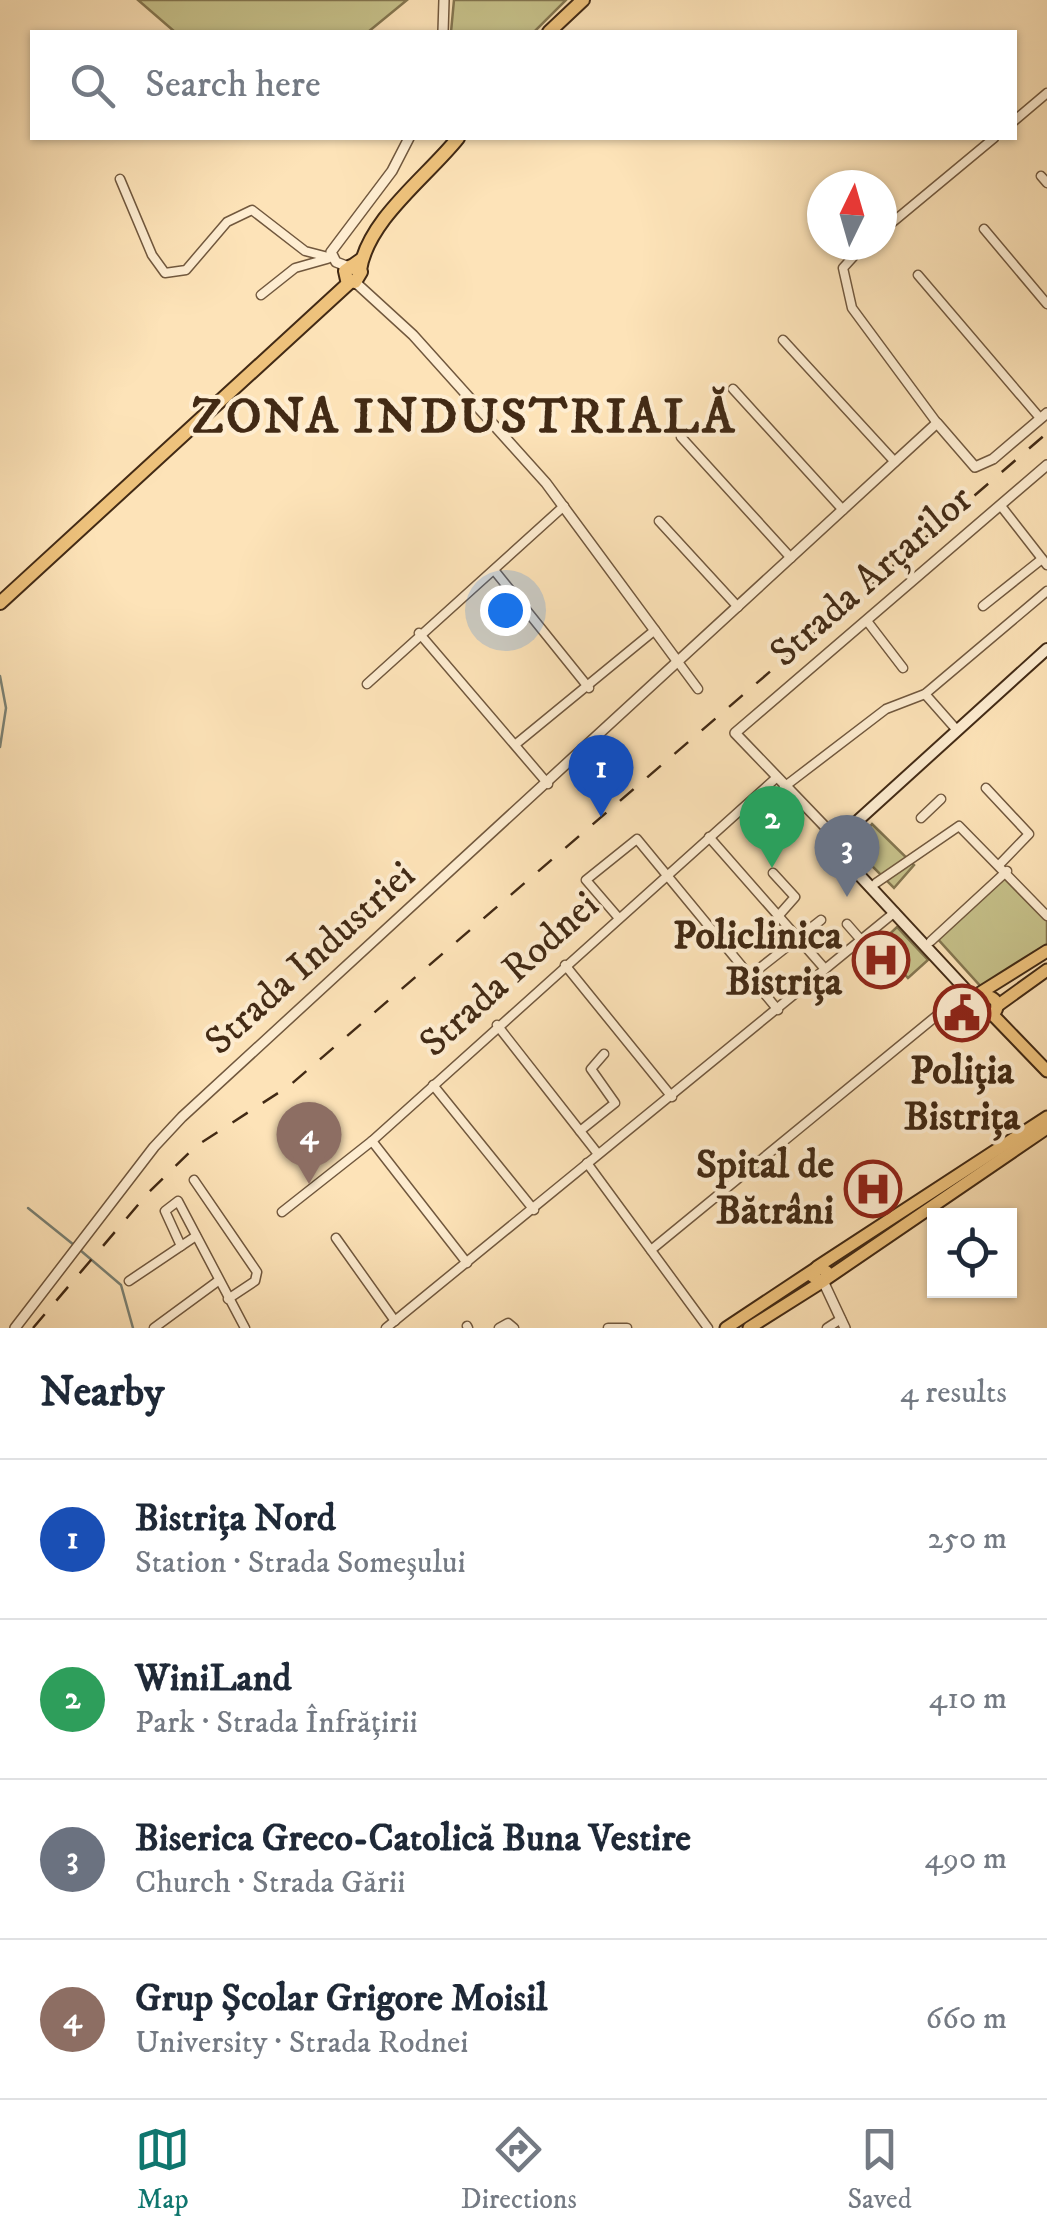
<!DOCTYPE html>
<meta charset="utf-8">
<style>
:root{--surface:#fff;--page:#f6f6f7;--text:#1f2937;--muted:#747a83;--line:#e0e1e3;--accent:#0f766e}
body{margin:0;font-family:"IM FELL DW Pica",serif;background:var(--page);color:var(--text)}
.controls{position:absolute;right:30px;bottom:30px;display:grid;overflow:hidden;border-radius:0px;box-shadow:0 2px 8px #0004}
.controls button{width:90px;height:90px;display:grid;place-items:center;padding:0;border:0;border-bottom:2px solid var(--line);background:var(--surface);color:var(--text);font:50px sans-serif}
.compass{position:absolute;left:807px;top:170px;width:90px;height:90px;border-radius:50%;background:var(--surface);box-shadow:0 2px 8px #0004;rotate:5deg}
.you{position:absolute;left:505px;top:610px;width:35px;height:35px;margin:-25px;border:8px solid #fff;border-radius:50%;background:#1a73e8;box-shadow:0 0 0 15px #1a73e833}
.badge{display:grid;place-items:center;width:65px;height:65px;border-radius:50%;background:var(--accent);color:#fff;font-size:32px;font-weight:700}
.pin{position:absolute;translate:-50% -82px;filter:drop-shadow(0 2px 5px #0008)}
.pin::after{content:'';position:absolute;top:52px;width:35px;height:30px;background:inherit;clip-path:polygon(0 0,100% 0,50% 100%)}
.list{margin:0;padding:0;list-style:none}
h2{display:flex;justify-content:space-between;align-items:center;height:130px;margin:0;padding:0 40px;font-size:42px}
h2 small{font-size:32px;font-weight:400;color:var(--muted)}
.list li{display:grid;grid-template-columns:65px 1fr auto;gap:30px;align-items:center;box-sizing:border-box;height:160px;padding:0 40px;border-top:2px solid var(--line)}
.list b{display:block;font-size:38px;white-space:nowrap}
.list p{margin:0;font-size:32px;white-space:nowrap;color:var(--muted)}
.list em{font-size:32px;font-style:normal;color:var(--muted)}
.icon{flex:none;width:55px;height:55px;fill:none;stroke:currentColor;stroke-width:2;stroke-linecap:round;stroke-linejoin:round}
.map{position:relative;flex:none;width:1047px;height:1328px;overflow:hidden}
.search{position:absolute;background:var(--surface);box-shadow:0 2px 8px #0004;left:30px;right:30px;top:30px;height:110px;display:flex;align-items:center;gap:25px;box-sizing:border-box;padding:0 35px;border-radius:0px;color:var(--muted);font-size:38px}
.sheet{height:770px;background:var(--surface)}
nav{display:flex;justify-content:space-around;align-items:center;box-sizing:border-box;height:140px;border-top:2px solid var(--line);background:var(--surface);font-size:28px;color:var(--muted)}
nav a{display:grid;justify-items:center;gap:5px}
nav .on{color:var(--accent)}
.map>svg:first-child{display:block}
.green{fill:#c6c18a;stroke:#847650;stroke-width:2.5}
.lines{fill:none;stroke-linecap:round;stroke-linejoin:round}
.stream{stroke:#7b8275;stroke-width:2.5}
.minor-casing{stroke:#71583e;stroke-width:11}
.tertiary-casing{stroke:#71583e;stroke-width:12}
.secondary-casing{stroke:#422a15;stroke-width:14}
.primary-casing{stroke:#422a15;stroke-width:15}
.trunk-casing{stroke:#422a15;stroke-width:16}
.minor{stroke:#feedd1;stroke-width:8}
.tertiary{stroke:#feedd1;stroke-width:9}
.secondary{stroke:#feedd1;stroke-width:10}
.primary{stroke:#eec27c;stroke-width:11}
.trunk{stroke:#eec27c;stroke-width:12}
.rail{stroke:#422a15;stroke-width:2.5;stroke-dasharray:18 18;stroke-linecap:butt}
.labels{text-anchor:middle;dominant-baseline:central;stroke-width:8;stroke-linejoin:round;paint-order:stroke}
.street-label{font-size:40px;fill:#422a15;stroke:#feedd1}
.poi-label{font-size:40px;font-weight:bold;fill:#422a15;stroke:#feedd1;text-anchor:end}
.district-label{font-size:50px;font-weight:bold;letter-spacing:2.5px;fill:#422a15;stroke:#feedd1}
</style>
<div class="map">
<svg width="1047" height="1328" viewBox="0 0 1047 1328">
<rect width="100%" height="100%" fill="#fde3b8"/>
<filter id="stains"><feTurbulence type="fractalNoise" baseFrequency=".002" numOctaves="4"/><feColorMatrix values="0 0 0 0 .2 0 0 0 0 .09 0 0 0 0 .02 0 0 0 .5 -.17"/></filter>
<radialGradient id="worn" r=".72"><stop offset=".6" stop-color="#630" stop-opacity="0"/><stop offset="1" stop-color="#630" stop-opacity=".3"/></radialGradient>
<g class="green">
<polygon points="138,0 407,0 368,32 175,32"/>
<polygon points="454,0 566,0 534,32 451,32"/>
<polygon points="872,824 914,865 894,888 862,856 863,835"/>
<polygon points="1007,871 1047,916 1047,947 984,990 936,937"/>
<polygon points="897,927 928,960 908,978 878,945"/>
</g>
<g class="lines">
<g class="stream">
<polyline points="0,676 6,708 0,747"/>
<polyline points="28,1208 74,1245"/>
<polyline points="80,1250 121,1285 133,1328"/>
</g>
<g class="minor-casing">
<g id="minor">
<polyline points="1014,121 1047,93"/>
<polyline points="1041,176 1047,183"/>
<polyline points="120,179 152,255 165,273 186,270 227,222 252,210 305,251 332,258"/>
<polyline points="984,229 1047,304"/>
<polyline points="882,231 994,138"/>
<polyline points="864,245 843,268 852,308 937,423"/>
<polyline points="918,275 1040,418"/>
<polyline points="261,295 295,268 327,259"/>
<polyline points="783,340 895,462"/>
<polyline points="733,389 843,510"/>
<polyline points="681,437 791,558"/>
<polyline points="1001,506 1047,565"/>
<polyline points="659,521 738,607"/>
<polyline points="494,570 589,688"/>
<polyline points="983,606 1042,559"/>
<polyline points="867,621 903,668"/>
<polyline points="419,633 548,784"/>
<polyline points="678,662 698,689"/>
<polyline points="367,684 564,506"/>
<polyline points="925,694 955,728"/>
<polyline points="516,744 655,630"/>
<polyline points="784,787 886,709 925,694 1047,591"/>
<polyline points="986,788 1029,834 1000,864"/>
<polyline points="921,818 941,799"/>
<polyline points="709,837 825,969"/>
<polyline points="773,873 795,897 780,914"/>
<polyline points="876,883 959,826 1047,916"/>
<polyline points="617,916 586,880 637,839 778,1010"/>
<polyline points="847,924 861,940"/>
<polyline points="931,941 1007,871"/>
<polyline points="565,965 672,1097"/>
<polyline points="751,975 821,920"/>
<polyline points="497,1025 598,1154"/>
<polyline points="433,1085 534,1210"/>
<polyline points="580,1131 615,1103 591,1069 604,1054"/>
<polyline points="372,1141 467,1263"/>
<polyline points="587,1163 708,1328"/>
<polyline points="194,1180 257,1272 255,1281 228,1299"/>
<polyline points="282,1212 372,1141 776,778"/>
<polyline points="336,1238 395,1321"/>
<polyline points="181,1246 165,1211 178,1201 245,1328"/>
<polyline points="651,1250 968,990"/>
<polyline points="129,1281 196,1236"/>
<polyline points="467,1326 468,1328"/>
<polyline points="154,1328 218,1281"/>
<polyline points="386,1328 895,912"/>
<polyline points="499,1328 508,1323 514,1328"/>
<polyline points="608,1328 627,1328"/>
<polyline points="827,1328 841,1319"/>
</g>
</g>
<g class="tertiary-casing">
<g id="tertiary">
<polyline points="443,32 444,0"/>
<polyline points="349,267 336,262 331,252 392,171 409,138"/>
<polyline points="355,282 413,335 546,483 678,662"/>
<polyline points="834,836 735,733 1047,465"/>
<polyline points="823,1281 845,1328"/>
<polyline points="15,1328 154,1147 182,1117 937,423 975,467 993,459 1047,413"/>
</g>
</g>
<g class="secondary-casing">
<g id="secondary">
<polyline points="838,835 845,842 837,851 829,846 831,838 853,825 1047,649"/>
<polyline points="837,851 979,1004"/>
</g>
</g>
<g class="primary-casing">
<g id="primary">
<polyline points="980,993 1047,951"/>
<circle cx="988" cy="1006" r="9"/>
<polyline points="997,1006 1047,970"/>
<polyline points="992,1014 1047,1071"/>
<polyline points="817,1267 1047,1117"/>
<polyline points="826,1279 1047,1128"/>
<polyline points="726,1328 815,1269"/>
<polyline points="749,1328 825,1280 827,1272 819,1267 812,1276 821,1282"/>
</g>
</g>
<g class="trunk-casing">
<g id="trunk">
<polyline points="549,32 583,0"/>
<polyline points="351,266 361,272 355,282 347,280 345,271 362,259"/>
<path d="M360,270c8,-51 68,-94 98,-132"/>
<polyline points="0,603 350,282"/>
</g>
</g>
<use href="#minor" class="minor"/>
<use href="#tertiary" class="tertiary"/>
<use href="#secondary" class="secondary"/>
<use href="#primary" class="primary"/>
<use href="#trunk" class="trunk"/>
<polyline class="rail" points="33,1328 149,1192 196,1146 289,1086 1047,433"/>
</g>
<defs>
<g id="hospital-ring" transform="scale(2.875)"><circle r="9.5" fill="#feedd1" stroke="#8f2418" stroke-width="1.5"/><path d="M-5-5h3v3.5h4V-5h3V5h-3V1.5h-4V5h-3Z" fill="#8f2418"/></g>
<g id="civic-ring" transform="scale(2.875)"><circle r="9.5" fill="#feedd1" stroke="#8f2418" stroke-width="1.5"/><path d="M-.6-6.5H3V-4.5H.6V-3L4-1V1h2V6H-6V1h2V-1L-.6-3ZM-1.2 2.5V6h2.4V2.5Z" fill="#8f2418"/></g>
</defs>
<g fill-rule="evenodd">
<use href="#hospital-ring" x="881" y="960"/>
<use href="#civic-ring" x="962" y="1013"/>
<use href="#hospital-ring" x="873" y="1189"/>
</g>
<g class="labels">
<g class="street-label">
<text transform="translate(872 577) rotate(-41)">Strada Arțarilor</text>
<text transform="translate(311 959) rotate(-42)">Strada Industriei</text>
<text transform="translate(510 975) rotate(-42)">Strada Rodnei</text>
</g>
<g class="poi-label">
<text x="842" y="937">Policlinica<tspan x="842" dy="46">Bistrița</tspan></text>
<text x="962" y="1072" text-anchor="middle">Poliția<tspan x="962" dy="46">Bistrița</tspan></text>
<text x="834" y="1166">Spital de<tspan x="834" dy="46">Bătrâni</tspan></text>
</g>
<g class="district-label">
<text x="464" y="417">ZONA INDUSTRIALĂ</text>
</g>
</g>
<rect width="100%" height="100%" filter="url(#stains)"/>
<rect width="100%" height="100%" fill="url(#worn)"/>
</svg>
<div class="controls">
<button><svg class="icon" aria-label="locate" viewBox="0 0 24 24"><circle cx="12" cy="12" r="6"/><path d="M12 2v4M12 18v4M2 12h4M18 12h4"/></svg></button>
</div>
<svg class="compass" viewBox="-18 -18 36 36"><path d="M0-13l5 13h-10z" fill="#e53935"/><path d="M0 13l5-13h-10z" fill="#747a83"/></svg>
<div class="you"></div>
<div class="pin badge" style="left:601px;top:817px;background:#1a4fb4">1</div>
<div class="pin badge" style="left:772px;top:868px;background:#2e9e5b">2</div>
<div class="pin badge" style="left:847px;top:897px;background:#6b7280">3</div>
<div class="pin badge" style="left:309px;top:1184px;background:#8d6e63">4</div>
<div class="search"><svg class="icon" aria-label="search" viewBox="0 0 24 24"><circle cx="10" cy="10" r="6"/><path d="M15 15l6 6"/></svg>Search here</div>
</div>
<section class="sheet">
<h2>Nearby<small>4 results</small></h2>
<ul class="list">
<li><span class="badge" style="background:#1a4fb4">1</span><div><b>Bistrița Nord</b><p>Station · Strada Someșului</p></div><em>250 m</em></li>
<li><span class="badge" style="background:#2e9e5b">2</span><div><b>WiniLand</b><p>Park · Strada Înfrățirii</p></div><em>410 m</em></li>
<li><span class="badge" style="background:#6b7280">3</span><div><b>Biserica Greco-Catolică Buna Vestire</b><p>Church · Strada Gării</p></div><em>490 m</em></li>
<li><span class="badge" style="background:#8d6e63">4</span><div><b>Grup Școlar Grigore Moisil</b><p>University · Strada Rodnei</p></div><em>660 m</em></li>
</ul>
</section>
<nav>
<a class="on"><svg class="icon" aria-label="map" viewBox="0 0 24 24"><path d="M3 6l6-2 6 2 6-2v14l-6 2-6-2-6 2zM9 4v14M15 6v14"/></svg>Map</a>
<a><svg class="icon" aria-label="directions" viewBox="0 0 24 24"><path d="M12 3l9 9-9 9-9-9zM9 14v-3h6M13 9l2 2-2 2"/></svg>Directions</a>
<a><svg class="icon" aria-label="saved" viewBox="0 0 24 24"><path d="M7 4h10v16l-5-4-5 4z"/></svg>Saved</a>
</nav>
